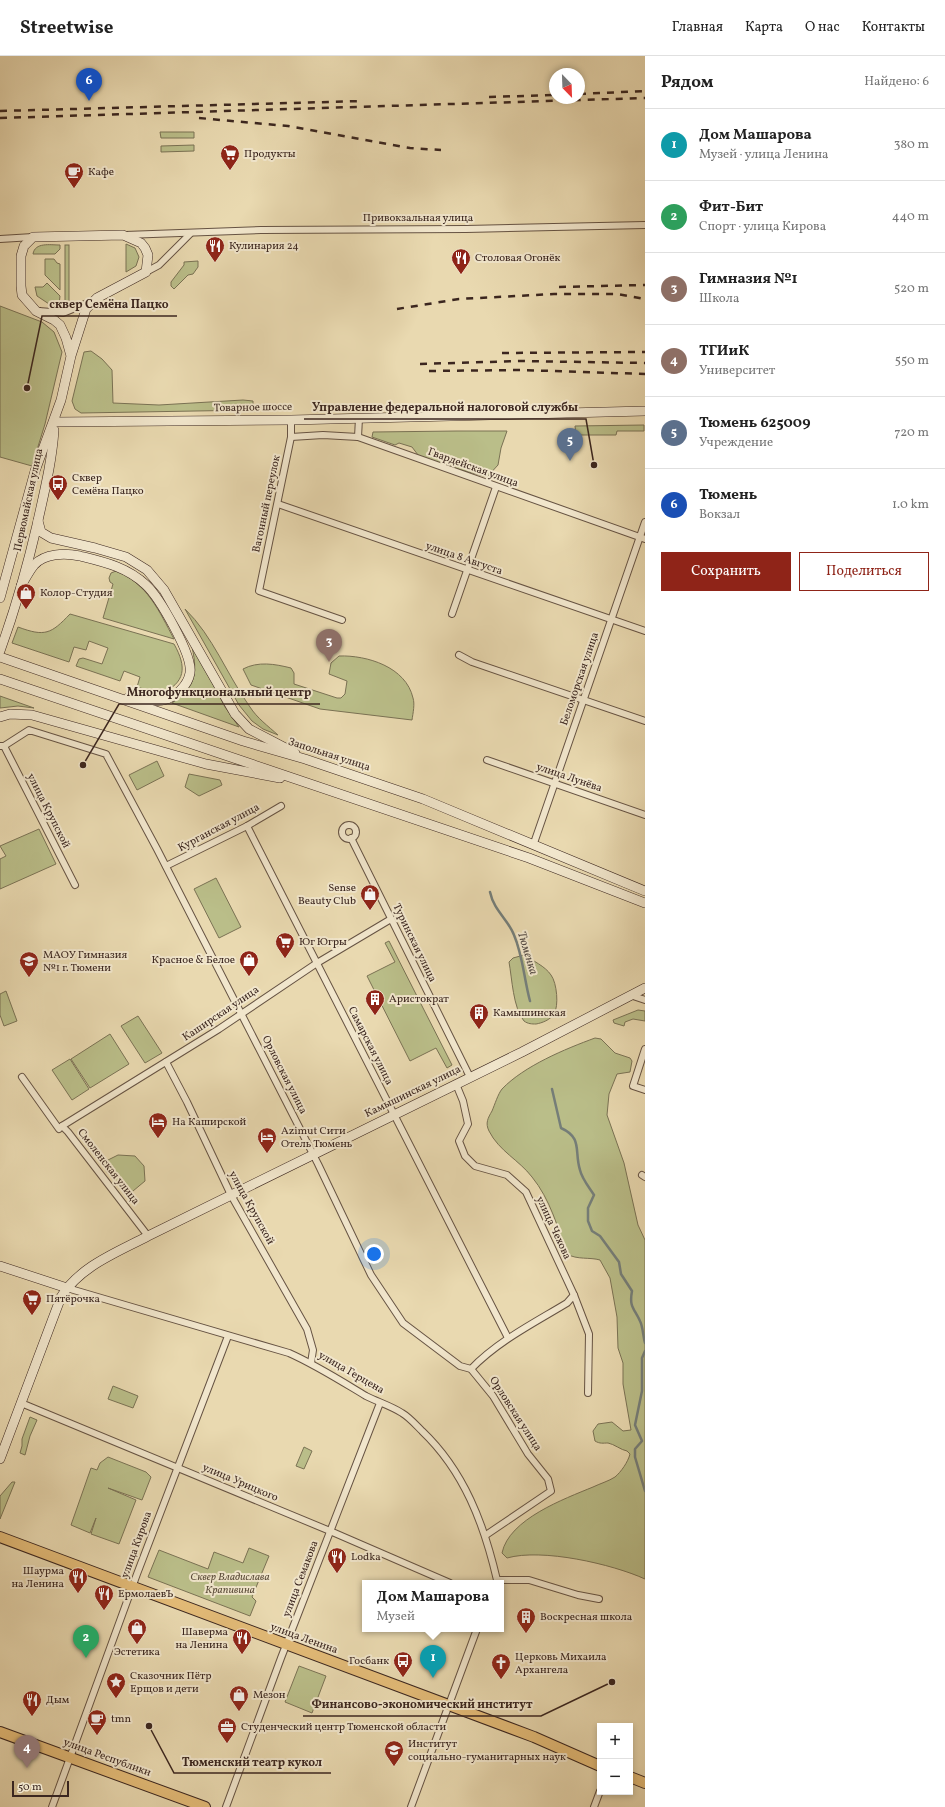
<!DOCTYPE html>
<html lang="ru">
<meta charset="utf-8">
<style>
:root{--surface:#fff;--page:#f2f2f2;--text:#222;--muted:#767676;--line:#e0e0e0;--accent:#8f2418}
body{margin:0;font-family:Vollkorn,serif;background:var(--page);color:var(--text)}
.controls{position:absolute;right:12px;bottom:12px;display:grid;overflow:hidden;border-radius:0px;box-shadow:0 2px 6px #0003}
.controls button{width:36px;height:36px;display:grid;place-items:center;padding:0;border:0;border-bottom:1px solid var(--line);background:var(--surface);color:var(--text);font:20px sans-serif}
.compass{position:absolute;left:549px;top:12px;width:36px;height:36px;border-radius:50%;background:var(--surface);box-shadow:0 2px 6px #0003;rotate:157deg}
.scale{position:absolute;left:12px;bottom:10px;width:57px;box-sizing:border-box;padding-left:4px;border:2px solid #3b261f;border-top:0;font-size:11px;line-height:14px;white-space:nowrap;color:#3b261f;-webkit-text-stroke:3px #f1e6cc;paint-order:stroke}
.you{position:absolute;left:374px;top:1198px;width:14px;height:14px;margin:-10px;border:3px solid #fff;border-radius:50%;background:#1a73e8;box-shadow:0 0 0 6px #1a73e833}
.badge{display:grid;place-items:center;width:26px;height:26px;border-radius:50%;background:var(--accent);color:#fff;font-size:13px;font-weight:700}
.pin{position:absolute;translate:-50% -33px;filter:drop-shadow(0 1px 2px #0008)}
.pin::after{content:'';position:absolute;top:21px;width:14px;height:12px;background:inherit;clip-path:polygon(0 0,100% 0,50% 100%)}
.popup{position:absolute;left:362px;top:1524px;width:142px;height:52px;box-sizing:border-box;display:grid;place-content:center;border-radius:0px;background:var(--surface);filter:drop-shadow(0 1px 3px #0005);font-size:13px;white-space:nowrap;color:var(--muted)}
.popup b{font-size:15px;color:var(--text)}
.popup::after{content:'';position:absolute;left:50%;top:100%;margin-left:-8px;border:8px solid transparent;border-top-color:var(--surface)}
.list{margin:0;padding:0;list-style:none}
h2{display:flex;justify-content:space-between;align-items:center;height:52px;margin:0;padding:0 16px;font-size:17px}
h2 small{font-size:13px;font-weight:400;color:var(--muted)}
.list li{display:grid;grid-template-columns:26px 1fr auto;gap:12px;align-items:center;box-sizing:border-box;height:72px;padding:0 16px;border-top:1px solid var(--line)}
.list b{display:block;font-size:15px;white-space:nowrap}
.list p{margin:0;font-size:13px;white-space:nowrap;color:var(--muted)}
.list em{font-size:13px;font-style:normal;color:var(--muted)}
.actions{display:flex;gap:8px;padding:12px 16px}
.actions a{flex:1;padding:9px 0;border:1px solid var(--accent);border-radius:0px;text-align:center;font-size:14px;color:var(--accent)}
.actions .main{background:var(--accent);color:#fff}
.map{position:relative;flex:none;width:645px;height:1751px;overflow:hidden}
header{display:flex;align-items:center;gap:24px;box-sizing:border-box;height:56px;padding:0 20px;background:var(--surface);border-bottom:1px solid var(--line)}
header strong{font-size:19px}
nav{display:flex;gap:22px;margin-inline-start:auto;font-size:14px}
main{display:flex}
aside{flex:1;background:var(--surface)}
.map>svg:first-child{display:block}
.green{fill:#babe89;stroke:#7a7254}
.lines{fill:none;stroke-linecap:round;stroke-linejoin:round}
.stream{stroke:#757e79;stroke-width:2.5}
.street-casing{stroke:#665343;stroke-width:8}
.secondary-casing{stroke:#3b261f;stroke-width:10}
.primary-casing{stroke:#3b261f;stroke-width:12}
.street{stroke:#f1e6cc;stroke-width:6}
.secondary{stroke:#f1e6cc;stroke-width:9}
.primary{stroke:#e4bc78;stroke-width:10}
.rail{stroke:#3b261f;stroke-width:2.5;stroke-dasharray:7 7;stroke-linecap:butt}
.labels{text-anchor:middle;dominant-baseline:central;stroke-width:4;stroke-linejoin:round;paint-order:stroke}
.poi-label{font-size:11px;fill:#3b261f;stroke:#f1e6cc;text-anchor:start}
.street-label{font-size:11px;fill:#3b261f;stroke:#f1e6cc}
.park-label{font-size:11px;font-style:italic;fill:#5b4c3a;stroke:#f1e6cc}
.water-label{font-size:12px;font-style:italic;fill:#534a44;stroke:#f1e6cc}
.leader{fill:none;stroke:#3b261f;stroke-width:1.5}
.callout-dot{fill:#3b261f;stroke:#f1e6cc;stroke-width:1.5}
.callout-label{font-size:12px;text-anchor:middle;font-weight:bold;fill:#3b261f;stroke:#f1e6cc;stroke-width:4;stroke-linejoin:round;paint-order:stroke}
</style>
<header>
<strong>Streetwise</strong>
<nav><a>Главная</a><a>Карта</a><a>О нас</a><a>Контакты</a></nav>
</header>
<main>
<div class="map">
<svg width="645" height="1751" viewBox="0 0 645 1751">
<rect width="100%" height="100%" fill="#e9d9b0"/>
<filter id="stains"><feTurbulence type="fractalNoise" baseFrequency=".005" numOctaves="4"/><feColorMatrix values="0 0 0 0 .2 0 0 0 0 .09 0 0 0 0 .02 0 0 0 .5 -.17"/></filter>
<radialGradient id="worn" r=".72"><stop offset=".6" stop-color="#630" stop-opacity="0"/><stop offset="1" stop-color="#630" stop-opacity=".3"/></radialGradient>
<g class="green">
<polygon points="160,76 194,76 194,82 161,82"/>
<polygon points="194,89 194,95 161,96 161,90"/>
<polygon points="126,188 135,192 139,201 136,210 126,216"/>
<path d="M60,189v4l-5,5h-22c2,-12 17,-9 27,-9z"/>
<rect x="65" y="189" width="4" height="60"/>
<polygon points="45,203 54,203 57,207 60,208 60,234 45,219"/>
<polygon points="198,205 198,211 193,218 188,219 174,233 171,230 171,226 184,209 184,206"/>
<polygon points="47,227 60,240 59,249 49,248 37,240 35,231 43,231"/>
<polygon points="0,250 42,266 54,276 62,296 45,368 32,410 0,401"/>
<polygon points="91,295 102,303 112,314 113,347 159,349 243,344 253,345 253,354 81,357 75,353 72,345 84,296"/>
<polygon points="644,369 644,375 617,375 616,379 576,379 575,370"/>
<polygon points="457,375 507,375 501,392 498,409 487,421 421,403 412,391 399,387 395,389 372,381 373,376"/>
<path d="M116,515c31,12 43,40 58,68l-71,-21 10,-34 -3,-2 -1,-4 2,-5z"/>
<path d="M185,553c28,27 42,66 65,98 7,11 18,19 28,28l-15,-6 -11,-8 -13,-16z"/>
<path d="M70,558l104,30c13,23 12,39 -14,50l-23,-7 3,-10 -16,-6 -4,10 -44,-15 3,-7 4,-1 19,6 6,-16 -19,-7 -3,9 -12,-3 -5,15 -57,-19 6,-16c27,10 33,7 52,-13z"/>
<path d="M191,587l34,64 14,20 -67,-24c25,-16 26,-32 19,-60z"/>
<path d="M339,600c28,-1 67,11 74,42 2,6 0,15 -1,22l-92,-11 -69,-24 -8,-16c15,-8 32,-5 48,-1l3,5v11l43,14h4l4,-4 2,-13 -18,-7 2,-11z"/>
<polygon points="0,640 34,652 18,650 0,652"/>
<polygon points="157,705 164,720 137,734 129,719"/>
<polygon points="189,718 220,724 222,729 199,740 185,731"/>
<polygon points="39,773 56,808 0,833 0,803 6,800 0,790"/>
<polygon points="216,822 241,871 219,882 194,833"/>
<polygon points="389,885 452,1009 447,1012 436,992 410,1005 367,920 395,906 385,887"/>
<path d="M524,899c9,6 21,11 27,20 6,8 8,31 3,39 -4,6 -12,9 -18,10 -4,0 -8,0 -12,-3 -11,-13 -12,-43 -15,-59l4,-4z"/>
<polygon points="6,935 17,965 4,970 0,959 0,938"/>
<polygon points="638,954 645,955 645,965 633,963 625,966 624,970 614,967 613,964"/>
<polygon points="138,960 162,997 145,1007 121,970"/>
<polygon points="110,978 129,1008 90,1032 71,1003"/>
<path d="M595,982l6,1 14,14 15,5 2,3 -2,11 -13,2 -8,20 -2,21 17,48 14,62 7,15v339c-33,-15 -103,-31 -138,-21l-5,-5c7,-34 62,-54 91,-66 6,-3 16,-6 22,-10 6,-5 13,-15 15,-23l-3,-3c-6,-1 -13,-7 -19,-8 -5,0 -8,1 -13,-2l-2,-10 5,-7 14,-2 11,9 8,-1 -8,-46v-21l-5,-15 -1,-31 -7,-39 -10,-18c-10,-3 -23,0 -33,-6 -9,-26 -17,-55 -35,-77 -13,-17 -33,-26 -43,-46 -4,-8 -1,-13 3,-20 3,-7 6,-17 10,-22 22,-23 63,-40 93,-51z"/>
<polygon points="70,1003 89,1033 72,1044 52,1014"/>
<polygon points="118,1099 135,1100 144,1110 145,1125 127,1140 106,1115 106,1105"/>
<polygon points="113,1330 138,1340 133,1352 108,1343"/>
<polygon points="30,1361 37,1364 30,1380 25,1399 20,1397 22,1390 22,1383"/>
<polygon points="304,1391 312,1395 304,1413 296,1410"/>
<polygon points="108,1401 146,1416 151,1421 142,1444 108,1432 136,1444 119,1488 91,1478 96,1462 90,1477 71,1469 91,1412 97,1414 100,1407"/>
<polygon points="12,1426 15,1426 0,1463 0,1440"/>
<polygon points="249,1492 269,1500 252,1541 256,1545 250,1560 148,1521 159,1494 208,1513 214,1496 243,1507"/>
<polygon points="299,1610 326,1620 312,1657 285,1646"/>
</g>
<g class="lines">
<g class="stream">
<path d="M490,836c4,19 18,27 24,43 9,21 10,44 16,66"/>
<path d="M552,1033l9,39c22,10 13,23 19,42 2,9 9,17 14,25l-6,13v13l4,10 8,5 19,26 2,12 11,17c-3,16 2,17 8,30 3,6 3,15 5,22"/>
<polyline points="645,1295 642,1302 642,1335 635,1369 642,1385 635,1393 635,1401 645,1435"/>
</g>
<g class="street-casing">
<g id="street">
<polyline points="125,179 261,174 466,173 645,169"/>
<polyline points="0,183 33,181"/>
<polyline points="146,216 159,209 190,178"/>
<polyline points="39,255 63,257 90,246"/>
<polyline points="291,364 291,381 259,535 342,564"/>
<polyline points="291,381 323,379 358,381 645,483"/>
<polyline points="358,381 359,362"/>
<polyline points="278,448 645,575"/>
<polyline points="452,558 496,431"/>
<polyline points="459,599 472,606 645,665"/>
<polyline points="0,690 4,690 29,674 106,698 157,793 318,1108 371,1219 403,1267 460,1310 471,1313 493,1340 528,1398 548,1423 551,1435 486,1479"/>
<polyline points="4,690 75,829"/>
<polyline points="487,704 645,759"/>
<circle cx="349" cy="776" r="7"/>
<polyline points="247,770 508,1282"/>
<polyline points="351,782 470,1021"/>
<polyline points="534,787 645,466"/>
<polyline points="166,810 247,770 281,750"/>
<polyline points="633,940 645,944"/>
<polyline points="645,993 633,1030 645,1034"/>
<polyline points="166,1006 187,1046 231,1139 307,1273 313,1294 311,1307"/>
<polyline points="22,1021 59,1073 62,1070 68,1076 148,1180"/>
<polyline points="456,1028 463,1045 468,1068 459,1085 465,1100 475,1110 507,1119 526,1136 574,1239 589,1278 588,1337"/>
<polyline points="62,1070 219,973 317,907 391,863"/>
<polyline points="642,1119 645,1121"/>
<path d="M67,1232l222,65c27,12 52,28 77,43 12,6 25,10 36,17 7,4 14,12 20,18 42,40 62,93 75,149"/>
<path d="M471,1313c27,-28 63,-46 96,-66l7,-8"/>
<polyline points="21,1347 330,1475 450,1527"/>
<polyline points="497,1524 529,1524 578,1539 599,1543"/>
<polyline points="52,1751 137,1518 228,1280"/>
<polyline points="226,1751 281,1602 380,1347"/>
<polyline points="411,1751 477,1573"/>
<polyline points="594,1751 600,1735"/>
</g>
</g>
<g class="secondary-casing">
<g id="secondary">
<polyline points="54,366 291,364 645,355"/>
<polyline points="38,465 41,476 51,482 95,492 126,501 147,514 164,534 235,658 249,673 295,697"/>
<path d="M21,530c4,-7 8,-15 13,-21 11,-12 31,-12 46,-9 24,6 47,11 66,29 13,12 47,70 44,88 -2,12 -14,24 -26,27 -7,3 -27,-2 -36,-2"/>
<polyline points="0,542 35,415 61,344 71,300 66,282 60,269 54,264 36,255 22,239 21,230 21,200 24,190 33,181 123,179 141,187 145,192 148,199 146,216 97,242 86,253 71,300"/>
<path d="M0,595c15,-41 27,-83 37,-126 7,-32 15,-63 17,-95"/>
<polyline points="0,601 243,685 305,703 423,743 645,835"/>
<polyline points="0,623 529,802 645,847"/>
<polyline points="0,661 10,658 32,659 206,708 280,722"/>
<polyline points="0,1210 67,1232"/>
<path d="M0,1403l61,-162c19,-31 57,-45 87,-61l374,-184 123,-64"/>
</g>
</g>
<g class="primary-casing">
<g id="primary">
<polyline points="0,1481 534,1681 600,1710"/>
<polyline points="0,1676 205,1751"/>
<polyline points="630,1721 645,1727"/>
</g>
</g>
<use href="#street" class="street"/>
<use href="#secondary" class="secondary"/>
<use href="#primary" class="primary"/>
<g class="rail">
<polyline points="579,38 645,35"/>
<polyline points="489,41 555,39"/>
<polyline points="0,55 363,45"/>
<polyline points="0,62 645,42"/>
<polyline points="199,62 288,70 410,92 441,94"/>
<polyline points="559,231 645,229"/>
<polyline points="397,253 459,243 554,238 617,238 645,243"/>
<polyline points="502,297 645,296"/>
<polyline points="420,308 520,305 645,307"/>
<polyline points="429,315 521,314 645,318"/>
</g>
</g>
<defs>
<g id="supermarket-pin" transform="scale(1)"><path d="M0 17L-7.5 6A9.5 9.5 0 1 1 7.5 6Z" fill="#8f2418" stroke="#f1e6cc"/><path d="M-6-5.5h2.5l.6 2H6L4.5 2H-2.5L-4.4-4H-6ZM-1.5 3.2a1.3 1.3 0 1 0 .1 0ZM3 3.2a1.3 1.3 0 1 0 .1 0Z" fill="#fff"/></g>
<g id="cafe-pin" transform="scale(1)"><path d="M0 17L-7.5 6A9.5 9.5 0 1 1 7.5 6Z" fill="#8f2418" stroke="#f1e6cc"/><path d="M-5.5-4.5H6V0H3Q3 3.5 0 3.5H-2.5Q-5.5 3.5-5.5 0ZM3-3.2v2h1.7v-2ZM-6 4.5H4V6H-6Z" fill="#fff"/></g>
<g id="restaurant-pin" transform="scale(1)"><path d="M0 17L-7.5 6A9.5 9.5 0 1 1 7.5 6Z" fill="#8f2418" stroke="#f1e6cc"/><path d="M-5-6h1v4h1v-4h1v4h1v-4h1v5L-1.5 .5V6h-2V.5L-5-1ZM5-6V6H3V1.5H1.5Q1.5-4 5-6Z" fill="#fff"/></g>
<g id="bus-pin" transform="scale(1)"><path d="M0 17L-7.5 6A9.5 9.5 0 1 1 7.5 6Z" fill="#8f2418" stroke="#f1e6cc"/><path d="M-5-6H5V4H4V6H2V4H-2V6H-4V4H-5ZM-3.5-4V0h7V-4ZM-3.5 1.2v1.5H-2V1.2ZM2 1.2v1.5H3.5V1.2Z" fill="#fff"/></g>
<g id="shop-pin" transform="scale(1)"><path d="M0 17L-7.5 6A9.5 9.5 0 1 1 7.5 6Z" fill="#8f2418" stroke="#f1e6cc"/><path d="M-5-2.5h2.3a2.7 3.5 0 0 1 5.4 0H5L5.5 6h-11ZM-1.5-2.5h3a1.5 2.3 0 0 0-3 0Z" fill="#fff"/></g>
<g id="school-pin" transform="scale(1)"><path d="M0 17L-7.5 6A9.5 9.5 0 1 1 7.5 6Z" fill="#8f2418" stroke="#f1e6cc"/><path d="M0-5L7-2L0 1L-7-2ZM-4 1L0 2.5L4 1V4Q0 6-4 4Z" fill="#fff"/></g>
<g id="building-pin" transform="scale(1)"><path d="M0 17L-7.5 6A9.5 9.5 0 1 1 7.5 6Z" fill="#8f2418" stroke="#f1e6cc"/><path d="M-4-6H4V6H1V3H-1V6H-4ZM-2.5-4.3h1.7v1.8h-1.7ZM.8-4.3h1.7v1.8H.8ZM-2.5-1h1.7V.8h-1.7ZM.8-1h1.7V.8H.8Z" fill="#fff"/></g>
<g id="hotel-pin" transform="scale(1)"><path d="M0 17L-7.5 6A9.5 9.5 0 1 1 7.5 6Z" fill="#8f2418" stroke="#f1e6cc"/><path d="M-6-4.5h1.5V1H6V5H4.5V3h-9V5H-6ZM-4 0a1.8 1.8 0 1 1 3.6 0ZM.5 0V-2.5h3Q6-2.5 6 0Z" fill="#fff"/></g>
<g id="church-pin" transform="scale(1)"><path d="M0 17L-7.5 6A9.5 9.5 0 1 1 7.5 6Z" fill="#8f2418" stroke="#f1e6cc"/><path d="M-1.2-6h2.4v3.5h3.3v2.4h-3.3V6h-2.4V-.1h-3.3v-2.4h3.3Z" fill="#fff"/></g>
<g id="sight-pin" transform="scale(1)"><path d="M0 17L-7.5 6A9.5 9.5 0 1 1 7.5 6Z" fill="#8f2418" stroke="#f1e6cc"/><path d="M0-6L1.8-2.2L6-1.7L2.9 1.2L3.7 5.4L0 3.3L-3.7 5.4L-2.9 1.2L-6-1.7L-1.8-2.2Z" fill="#fff"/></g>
<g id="office-pin" transform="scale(1)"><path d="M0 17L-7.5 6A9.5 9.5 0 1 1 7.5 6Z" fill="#8f2418" stroke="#f1e6cc"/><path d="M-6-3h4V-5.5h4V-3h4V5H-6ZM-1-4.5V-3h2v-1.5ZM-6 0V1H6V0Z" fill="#fff"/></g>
<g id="university-pin" transform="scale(1)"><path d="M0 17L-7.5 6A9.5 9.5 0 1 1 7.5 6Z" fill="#8f2418" stroke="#f1e6cc"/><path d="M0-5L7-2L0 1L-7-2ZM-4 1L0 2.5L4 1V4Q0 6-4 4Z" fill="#fff"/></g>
</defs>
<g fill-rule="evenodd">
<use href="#supermarket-pin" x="230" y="98"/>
<use href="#cafe-pin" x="74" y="116"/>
<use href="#restaurant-pin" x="215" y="190"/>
<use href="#restaurant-pin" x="461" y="202"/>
<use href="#bus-pin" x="58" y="428"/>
<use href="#shop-pin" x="26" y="537"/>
<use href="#shop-pin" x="370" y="838"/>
<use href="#supermarket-pin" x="285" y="886"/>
<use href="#shop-pin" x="249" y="904"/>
<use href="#school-pin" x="29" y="905"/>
<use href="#building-pin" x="375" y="943"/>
<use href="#building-pin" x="479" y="957"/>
<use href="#hotel-pin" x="158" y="1066"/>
<use href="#hotel-pin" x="267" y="1081"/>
<use href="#supermarket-pin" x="32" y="1243"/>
<use href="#restaurant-pin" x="337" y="1501"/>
<use href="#restaurant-pin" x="78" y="1521"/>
<use href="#restaurant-pin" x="104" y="1538"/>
<use href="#building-pin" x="526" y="1561"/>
<use href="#shop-pin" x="137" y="1572"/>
<use href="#restaurant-pin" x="242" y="1582"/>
<use href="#bus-pin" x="403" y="1605"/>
<use href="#church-pin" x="501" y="1607"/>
<use href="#sight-pin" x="116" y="1626"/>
<use href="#shop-pin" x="239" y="1639"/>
<use href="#restaurant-pin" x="32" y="1644"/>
<use href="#cafe-pin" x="97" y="1663"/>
<use href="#office-pin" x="227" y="1671"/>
<use href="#university-pin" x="394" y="1694"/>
</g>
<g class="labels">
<g class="poi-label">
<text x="244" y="98">Продукты</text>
<text x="88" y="116">Кафе</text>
<text x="229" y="190">Кулинария 24</text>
<text x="475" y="202">Столовая Огонёк</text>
<text x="72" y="422">Сквер<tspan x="72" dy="13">Семёна Пацко</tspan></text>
<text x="40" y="537">Колор-Студия</text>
<text x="356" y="832" text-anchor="end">Sense<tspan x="356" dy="13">Beauty Club</tspan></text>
<text x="299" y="886">Юг Югры</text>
<text x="43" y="899">МАОУ Гимназия<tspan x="43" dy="13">№1 г. Тюмени</tspan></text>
<text x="235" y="904" text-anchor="end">Красное &amp; Белое</text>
<text x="389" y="943">Аристократ</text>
<text x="493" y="957">Камышинская</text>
<text x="172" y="1066">На Каширской</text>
<text x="281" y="1075">Azimut Сити<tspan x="281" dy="13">Отель Тюмень</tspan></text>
<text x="46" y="1243">Пятёрочка</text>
<text x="351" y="1501">Lodka</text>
<text x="64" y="1515" text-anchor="end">Шаурма<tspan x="64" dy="13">на Ленина</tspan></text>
<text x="118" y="1538">ЕрмолаевЪ</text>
<text x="540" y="1561">Воскресная школа</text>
<text x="228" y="1576" text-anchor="end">Шаверма<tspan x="228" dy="13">на Ленина</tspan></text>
<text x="137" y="1596" text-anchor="middle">Эстетика</text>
<text x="515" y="1601">Церковь Михаила<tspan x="515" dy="13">Архангела</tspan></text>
<text x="389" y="1605" text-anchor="end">Госбанк</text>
<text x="130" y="1620">Сказочник Пётр<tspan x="130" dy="13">Ерщов и дети</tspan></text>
<text x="253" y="1639">Мезон</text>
<text x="46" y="1644">Дым</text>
<text x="111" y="1663">tmn</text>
<text x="241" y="1671">Студенческий центр Тюменской области</text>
<text x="408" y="1688">Институт<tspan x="408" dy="13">социально-гуманитарных наук</tspan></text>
</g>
<g class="street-label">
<text x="418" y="162">Привокзальная улица</text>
<text transform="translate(253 352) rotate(-1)">Товарное шоссе</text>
<text transform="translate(473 412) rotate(20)">Гвардейская улица</text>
<text transform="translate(29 444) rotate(-78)">Первомайская улица</text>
<text transform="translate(267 448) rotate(-78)">Вагонный переулок</text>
<text transform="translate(464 503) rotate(19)">улица 8 Августа</text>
<text transform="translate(580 623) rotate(-71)">Беломорская улица</text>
<text transform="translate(329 699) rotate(18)">Запольная улица</text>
<text transform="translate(569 722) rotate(19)">улица Лунёва</text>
<text transform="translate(48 755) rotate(63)">улица Крупской</text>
<text transform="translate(219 772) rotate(-28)">Курганская улица</text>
<text transform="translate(414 887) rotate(64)">Туринская улица</text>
<text transform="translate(221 958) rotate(-34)">Каширская улица</text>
<text transform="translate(370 990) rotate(63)">Самарская улица</text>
<text transform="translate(284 1019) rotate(63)">Орловская улица</text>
<text transform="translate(413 1036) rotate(-26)">Камышинская улица</text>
<text transform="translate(108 1111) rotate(52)">Смоленская улица</text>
<text transform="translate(251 1152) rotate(61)">улица Крупской</text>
<text transform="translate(553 1172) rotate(65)">улица Чехова</text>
<text transform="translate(351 1317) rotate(30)">улица Герцена</text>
<text transform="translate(515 1358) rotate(57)">Орловская улица</text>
<text transform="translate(240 1427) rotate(23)">улица Урицкого</text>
<text transform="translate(137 1489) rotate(-70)">улица Кирова</text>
<text transform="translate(301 1523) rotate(-69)">улица Семакова</text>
<text transform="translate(304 1583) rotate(20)">улица Ленина</text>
<text transform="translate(107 1702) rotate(20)">улица Республики</text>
</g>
<g class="park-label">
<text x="230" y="1521">Сквер Владислава<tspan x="230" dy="13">Крапивина</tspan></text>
</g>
<g class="water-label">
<text transform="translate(527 897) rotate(73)">Тюменка</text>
</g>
</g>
<path class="leader" d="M27 332L42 260H177M594 409L586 363H304M83 709L119 648H320M612 1626L541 1660H303M149 1670L174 1717H331"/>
<g class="callout-dot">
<circle cx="27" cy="332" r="4"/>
<circle cx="594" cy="409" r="4"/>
<circle cx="83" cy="709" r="4"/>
<circle cx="612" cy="1626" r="4"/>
<circle cx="149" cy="1670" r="4"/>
</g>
<g class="callout-label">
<text x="109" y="252">сквер Семёна Пацко</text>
<text x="445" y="355">Управление федеральной налоговой службы</text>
<text x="219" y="640">Многофункциональный центр</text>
<text x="422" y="1652">Финансово-экономический институт</text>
<text x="252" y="1710">Тюменский театр кукол</text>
</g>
<rect width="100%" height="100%" filter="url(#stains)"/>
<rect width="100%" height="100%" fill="url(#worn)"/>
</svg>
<div class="controls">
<button>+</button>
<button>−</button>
</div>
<svg class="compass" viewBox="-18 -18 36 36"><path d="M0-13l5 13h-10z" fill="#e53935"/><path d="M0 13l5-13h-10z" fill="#767676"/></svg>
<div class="scale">50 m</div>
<div class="you"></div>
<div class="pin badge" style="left:433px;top:1622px;background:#0f9aa8">1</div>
<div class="popup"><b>Дом Машарова</b>Музей</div>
<div class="pin badge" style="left:86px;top:1602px;background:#2e9e5b">2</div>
<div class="pin badge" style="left:329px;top:606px;background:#8d6e63">3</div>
<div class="pin badge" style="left:27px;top:1712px;background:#8d6e63">4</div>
<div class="pin badge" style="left:570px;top:405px;background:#5c6f8a">5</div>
<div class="pin badge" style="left:89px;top:45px;background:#1a4fb4">6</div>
</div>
<aside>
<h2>Рядом<small>Найдено: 6</small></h2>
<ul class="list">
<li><span class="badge" style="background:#0f9aa8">1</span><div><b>Дом Машарова</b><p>Музей · улица Ленина</p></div><em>380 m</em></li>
<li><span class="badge" style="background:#2e9e5b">2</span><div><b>Фит-Бит</b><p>Спорт · улица Кирова</p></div><em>440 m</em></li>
<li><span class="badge" style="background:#8d6e63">3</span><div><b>Гимназия №1</b><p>Школа</p></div><em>520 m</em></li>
<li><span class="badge" style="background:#8d6e63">4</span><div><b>ТГИиК</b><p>Университет</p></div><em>550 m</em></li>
<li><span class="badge" style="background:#5c6f8a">5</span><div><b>Тюмень 625009</b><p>Учреждение</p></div><em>720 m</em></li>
<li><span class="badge" style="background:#1a4fb4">6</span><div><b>Тюмень</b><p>Вокзал</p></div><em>1.0 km</em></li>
</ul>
<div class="actions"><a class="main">Сохранить</a><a>Поделиться</a></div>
</aside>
</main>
